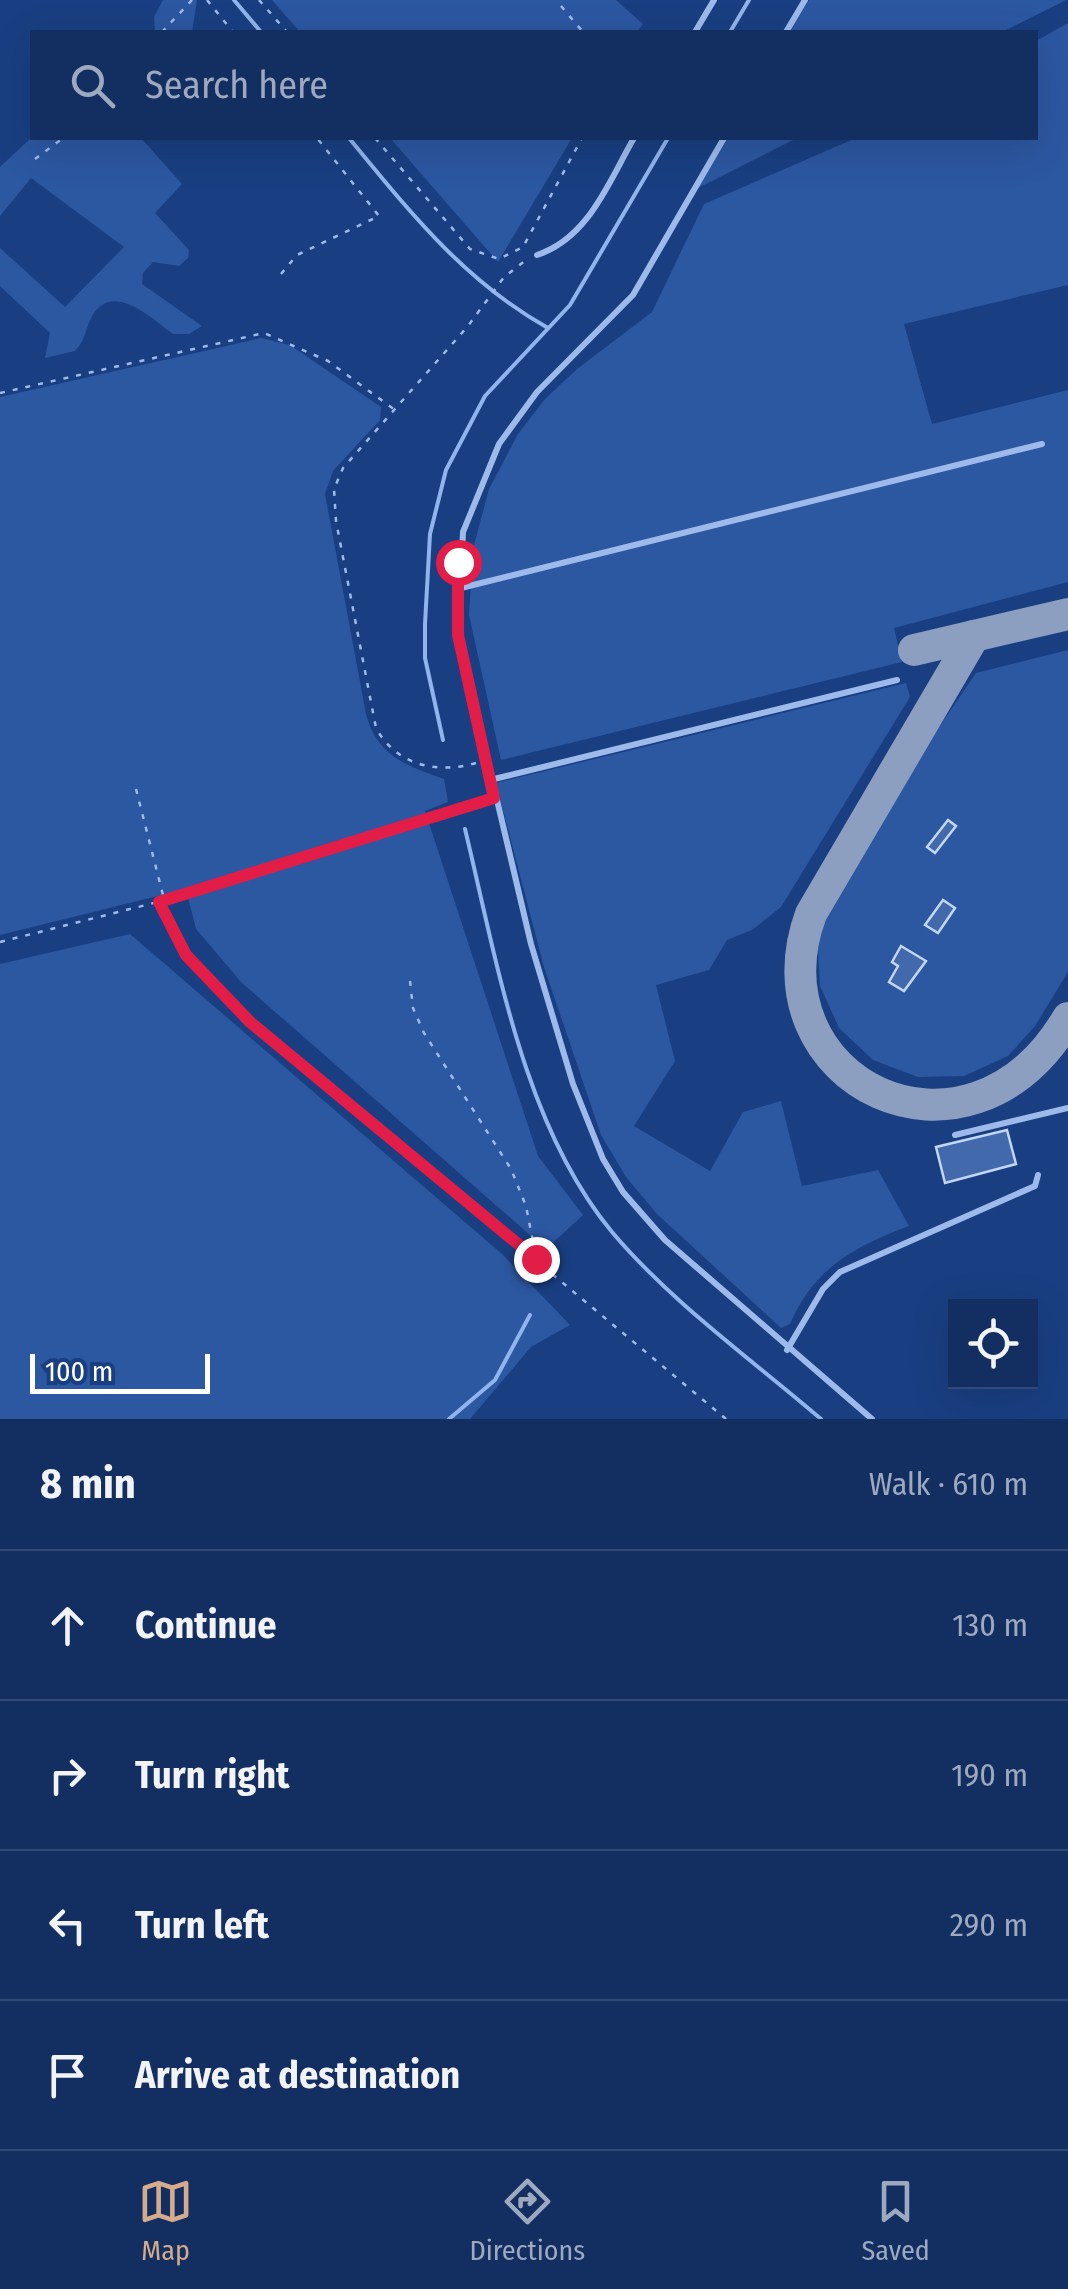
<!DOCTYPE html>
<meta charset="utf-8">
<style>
:root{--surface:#132f62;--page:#203b6b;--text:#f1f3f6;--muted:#9da9be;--line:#324a77;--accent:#d6ab8b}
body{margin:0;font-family:"Fira Sans Condensed",sans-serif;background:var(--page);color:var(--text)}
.controls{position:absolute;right:30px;bottom:30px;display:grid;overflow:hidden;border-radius:0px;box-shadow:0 10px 40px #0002}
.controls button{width:90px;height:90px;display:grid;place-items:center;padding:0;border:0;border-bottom:2px solid var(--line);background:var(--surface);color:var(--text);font:50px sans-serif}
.scale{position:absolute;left:30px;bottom:25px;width:180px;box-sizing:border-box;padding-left:10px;border:5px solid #fff;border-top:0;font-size:28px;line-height:35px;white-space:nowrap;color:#fff;-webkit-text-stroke:8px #193f82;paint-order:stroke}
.stop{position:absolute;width:30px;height:30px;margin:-22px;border:8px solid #e11d48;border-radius:50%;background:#fff}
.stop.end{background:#e11d48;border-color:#fff;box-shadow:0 2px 10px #0008}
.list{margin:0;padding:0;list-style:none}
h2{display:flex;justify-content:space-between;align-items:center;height:130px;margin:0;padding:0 40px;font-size:42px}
h2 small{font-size:32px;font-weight:400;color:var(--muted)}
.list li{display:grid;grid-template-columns:65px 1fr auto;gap:30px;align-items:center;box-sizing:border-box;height:150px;padding:0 40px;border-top:2px solid var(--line)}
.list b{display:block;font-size:38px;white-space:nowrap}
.list em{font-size:32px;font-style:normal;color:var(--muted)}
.icon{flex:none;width:55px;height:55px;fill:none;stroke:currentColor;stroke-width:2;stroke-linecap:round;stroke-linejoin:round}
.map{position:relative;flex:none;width:1068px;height:1419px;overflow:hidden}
.search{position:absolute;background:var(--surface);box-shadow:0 10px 40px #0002;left:30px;right:30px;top:30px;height:110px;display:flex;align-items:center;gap:25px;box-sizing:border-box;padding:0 35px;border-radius:0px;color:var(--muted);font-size:38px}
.sheet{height:730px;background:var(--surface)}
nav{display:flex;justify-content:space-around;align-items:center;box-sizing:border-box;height:140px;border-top:2px solid var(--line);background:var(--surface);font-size:28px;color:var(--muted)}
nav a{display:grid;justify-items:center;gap:5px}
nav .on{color:var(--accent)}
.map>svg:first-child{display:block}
.green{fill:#2c57a1}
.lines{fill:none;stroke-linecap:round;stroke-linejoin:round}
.stream{stroke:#90b4ed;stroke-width:4}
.taxiway{stroke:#8c9fc0;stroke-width:32}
.building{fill:#4269ab;stroke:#c2d6f8;stroke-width:2.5}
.path{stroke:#9dbaeb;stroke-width:2.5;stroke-dasharray:5 8;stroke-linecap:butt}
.lane{stroke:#9dbaeb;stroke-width:6}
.route{stroke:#e11d48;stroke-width:12}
</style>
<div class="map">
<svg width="1068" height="1419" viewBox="0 0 1068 1419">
<rect width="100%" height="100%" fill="#193f82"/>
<g class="green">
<polygon points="163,0 197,0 192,32 155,32 154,17"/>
<polygon points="272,0 616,0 643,24 637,32 300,32"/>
<polygon points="809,0 1066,0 1002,32 789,32"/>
<polygon points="1068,23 1068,285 904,324 932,424 1068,390 1068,582 894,628 902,662 501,760 469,615 473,549 489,489 518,434 545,399 577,369 652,312 704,204 856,138 1036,138 1036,41"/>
<path d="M32,137l109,1 41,46 -27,29 34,37 -1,8 -9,8 -26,-4 -10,11 -1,11 60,42 -13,8h-16c-21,-15 -60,-54 -81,-18 -7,13 -6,24 -17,35l-30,7 5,-25 -50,-47v-38l65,59 59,-60 -93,-69 -31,38v-49z"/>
<polygon points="390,138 572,138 498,262"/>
<polygon points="726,138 797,138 694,190"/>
<path d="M261,338l29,7 91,62 -1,13 -47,51 -8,23 41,220c11,42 41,52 78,65l4,23 -23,9 113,345 45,59 -37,34 -305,-267 -45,-53 -10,-40 -186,46v-538z"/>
<polygon points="1068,650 1068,972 1035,1026 1008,1056 964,1076 918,1077 873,1060 839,1028 820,986 818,949 824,924 935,733 976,673"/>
<path d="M906,683l4,14 -129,210 -29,23 -25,10 -18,30 -53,15 19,76 -41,65 76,45 33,-59 38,-11 21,85 76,-16 31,56c-54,20 -95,42 -119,98l-9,4 -124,-114 -31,-37 -25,-42 -57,-168 -48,-184z"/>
<polygon points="130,934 502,1254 570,1325 531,1347 470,1419 0,1419 0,964"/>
</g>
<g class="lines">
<g class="stream">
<polyline points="234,0 261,32"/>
<polyline points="730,32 749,0"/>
<path d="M349,138c60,73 115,143 199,190"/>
<polyline points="443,740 425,658 425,624 430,534 446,470 485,396 570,305 668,138"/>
<path d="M465,829c32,132 58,296 147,403 59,70 139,127 209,187"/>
<polyline points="449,1419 495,1380 530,1315"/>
</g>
<g class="taxiway">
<path d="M974,636l-163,278c-61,166 156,276 257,104"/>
<polyline points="914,650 1068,614"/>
</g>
</g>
<g class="building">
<polygon points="948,820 956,826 935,853 927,847"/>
<polygon points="943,900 955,908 938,933 925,925"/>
<polygon points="901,946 926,961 904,991 889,982 898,966 892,962"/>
<polygon points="1007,1130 1016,1164 945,1183 936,1147"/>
</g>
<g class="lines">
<g class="path">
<polyline points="207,0 233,32"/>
<polyline points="259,0 287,32"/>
<polyline points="561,6 583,32"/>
<polyline points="162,32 192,0"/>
<polyline points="375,138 470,249 499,259 523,247 582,138"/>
<polyline points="35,159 63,138"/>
<polyline points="281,274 297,255 379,216 317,138"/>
<polyline points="0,393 264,333 328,361 395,410"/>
<path d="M476,763c-39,11 -79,3 -100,-35l-40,-207 -2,-32 9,-21 125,-142 36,-49 22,-17"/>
<polyline points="136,789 164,899"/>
<polyline points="159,902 186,955 250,1022 726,1419"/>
<polyline points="0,942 209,889 488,800"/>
<polyline points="410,981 413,1008 424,1033 511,1169 526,1206 536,1257"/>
</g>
<g class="lane">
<polyline points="695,32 714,0"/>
<polyline points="786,32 805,0"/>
<polyline points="724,138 633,295 537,392 499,444 463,532 458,635 531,944 573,1084 603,1159 623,1192 665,1240 872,1419"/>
<path d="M537,255c52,-17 72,-74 97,-117"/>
<polyline points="457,589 1042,444"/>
<polyline points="490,780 897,680"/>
<polyline points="955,1135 1068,1108"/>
<polyline points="787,1350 823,1289 840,1272 1035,1186 1038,1175"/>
</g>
</g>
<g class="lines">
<polyline class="route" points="458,562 458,635 494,798 159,902 186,955 250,1022 536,1259"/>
</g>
</svg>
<div class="controls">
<button><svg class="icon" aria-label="locate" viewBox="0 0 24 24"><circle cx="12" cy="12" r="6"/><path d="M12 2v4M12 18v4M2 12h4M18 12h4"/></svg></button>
</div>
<div class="scale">100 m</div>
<div class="stop" style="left:458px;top:562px"></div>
<div class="stop end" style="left:536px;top:1259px"></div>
<div class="search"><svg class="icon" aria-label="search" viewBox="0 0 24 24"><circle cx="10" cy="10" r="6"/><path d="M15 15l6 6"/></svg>Search here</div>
</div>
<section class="sheet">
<h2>8 min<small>Walk · 610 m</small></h2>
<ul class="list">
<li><svg class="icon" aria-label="ahead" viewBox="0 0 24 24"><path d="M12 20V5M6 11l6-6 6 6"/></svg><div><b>Continue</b></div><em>130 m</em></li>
<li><svg class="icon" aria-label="right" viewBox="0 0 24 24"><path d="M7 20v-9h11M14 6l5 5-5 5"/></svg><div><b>Turn right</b></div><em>190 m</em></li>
<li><svg class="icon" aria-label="left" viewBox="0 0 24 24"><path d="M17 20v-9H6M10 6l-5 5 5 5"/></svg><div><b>Turn left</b></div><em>290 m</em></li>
<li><svg class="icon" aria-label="arrive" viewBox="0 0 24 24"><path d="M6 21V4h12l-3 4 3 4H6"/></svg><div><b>Arrive at destination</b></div></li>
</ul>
</section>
<nav>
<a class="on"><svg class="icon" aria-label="map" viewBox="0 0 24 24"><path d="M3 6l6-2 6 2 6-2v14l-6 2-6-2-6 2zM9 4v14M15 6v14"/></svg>Map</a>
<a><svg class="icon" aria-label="directions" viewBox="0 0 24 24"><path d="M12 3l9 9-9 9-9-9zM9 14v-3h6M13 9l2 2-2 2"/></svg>Directions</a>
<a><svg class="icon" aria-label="saved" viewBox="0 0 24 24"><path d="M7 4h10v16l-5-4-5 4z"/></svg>Saved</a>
</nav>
